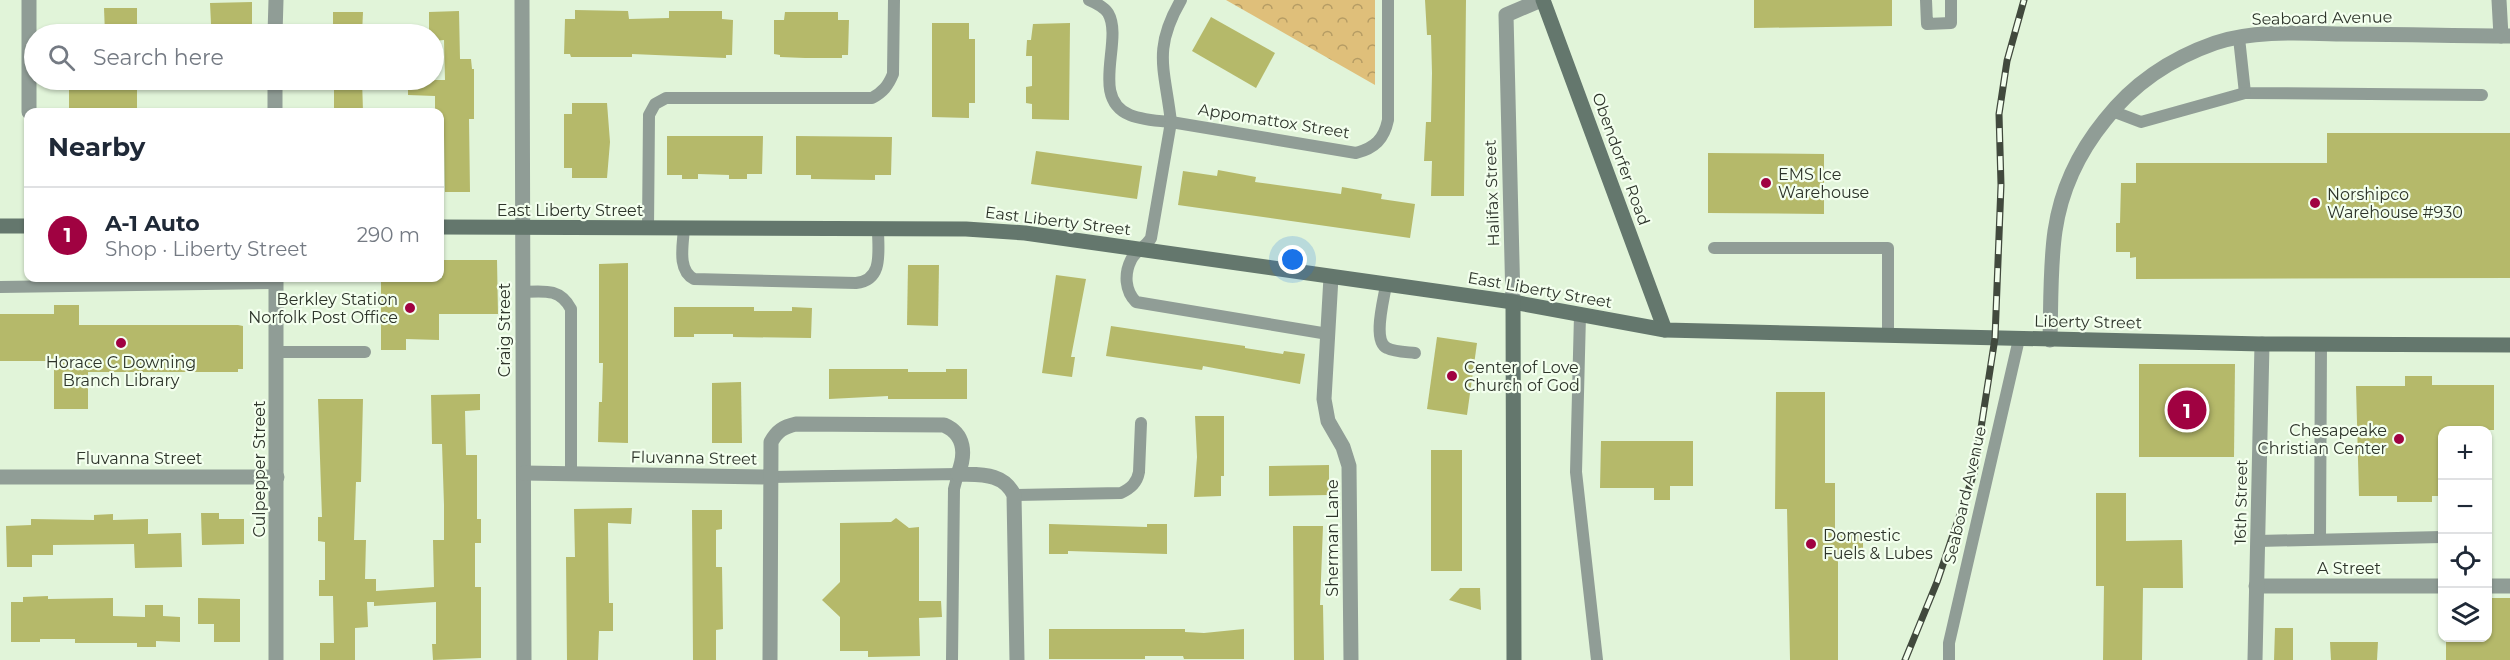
<!DOCTYPE html>
<meta charset="utf-8">
<style>
:root{--surface:#fff;--page:#f2f2f3;--text:#1f2937;--muted:#747a83;--line:#e0e1e3;--accent:#a00241}
body{margin:0;font-family:Montserrat,sans-serif;background:var(--page);color:var(--text)}
.controls{position:absolute;right:18px;bottom:18px;display:grid;overflow:hidden;border-radius:12px;box-shadow:0 2px 4px #0004}
.controls button{width:54px;height:54px;display:grid;place-items:center;padding:0;border:0;border-bottom:2px solid var(--line);background:var(--surface);color:var(--text);font:30px sans-serif}
.you{position:absolute;left:1293px;top:260px;width:21px;height:21px;margin:-15px;border:4px solid #fff;border-radius:50%;background:#1a73e8;box-shadow:0 0 0 9px #1a73e833}
.badge{display:grid;place-items:center;width:39px;height:39px;border-radius:50%;background:var(--accent);color:#fff;font-size:20px;font-weight:700}
.pin{position:absolute;translate:-50% -50%;border:3px solid #fff;box-shadow:0 2px 6px #0006}
.list{margin:0;padding:0;list-style:none}
h2{display:flex;justify-content:space-between;align-items:center;height:78px;margin:0;padding:0 24px;font-size:26px}
h2 small{font-size:20px;font-weight:400;color:var(--muted)}
.list li{display:grid;grid-template-columns:39px 1fr auto;gap:18px;align-items:center;box-sizing:border-box;height:96px;padding:0 24px;border-top:2px solid var(--line)}
.list b{display:block;font-size:22px;white-space:nowrap}
.list p{margin:0;font-size:20px;white-space:nowrap;color:var(--muted)}
.list em{font-size:20px;font-style:normal;color:var(--muted)}
.icon{flex:none;width:33px;height:33px;fill:none;stroke:currentColor;stroke-width:2;stroke-linecap:round;stroke-linejoin:round}
.map{position:relative;flex:none;width:2510px;height:660px;overflow:hidden}
.search{position:absolute;background:var(--surface);box-shadow:0 2px 4px #0004;left:24px;top:24px;width:420px;height:66px;display:flex;align-items:center;gap:15px;box-sizing:border-box;padding:0 21px;border-radius:33px;color:var(--muted);font-size:22px}
.panel{position:absolute;background:var(--surface);box-shadow:0 2px 4px #0004;left:24px;top:108px;width:420px;height:174px;border-radius:12px}
.map>svg:first-child{display:block}
.park{fill:url(#park-crowns)}
.building{fill:#b5b96a}
.lines{fill:none;stroke-linecap:round;stroke-linejoin:round}
.lane{stroke:#909d96;stroke-width:12}
.street{stroke:#909d96;stroke-width:15}
.secondary{stroke:#64776d;stroke-width:15}
.rail-casing{stroke:#41493d;stroke-width:7}
.rail{stroke:#f3ffee;stroke-width:4.5;stroke-dasharray:14;stroke-linecap:butt}
.poi-dot{fill:#a00241;stroke:#f3ffee;stroke-width:2}
.labels{text-anchor:middle;dominant-baseline:central;stroke-width:4.5;stroke-linejoin:round;paint-order:stroke}
.street-label{font-size:16px;fill:#2d342a;stroke:#f3ffee}
.poi-label{font-size:16px;fill:#2d342a;stroke:#f3ffee;text-anchor:start}
</style>
<div class="map">
<svg width="2510" height="660" viewBox="0 0 2510 660">
<defs>
<pattern id="park-crowns" width="20" height="18" patternUnits="userSpaceOnUse" patternTransform="scale(1.5)"><rect width="20" height="18" fill="#dfbf7a"/><path d="M2 6a3 3 0 1 1 6 0M12 15a3 3 0 1 1 6 0" fill="none" stroke="#b59c64"/></pattern>
</defs>
<rect width="100%" height="100%" fill="#e1f4d9"/>
<polygon class="park" points="1226,0 1375,0 1375,85"/>
<g class="building">
<polygon points="1425,0 1466,0 1464,196 1431,196 1432,161 1424,161 1426,122 1431,122 1432,73 1431,35 1427,35"/>
<polygon points="1754,0 1892,0 1892,26 1754,28"/>
<polygon points="252,2 252,34 222,34 222,24 211,24 210,3"/>
<polygon points="104,8 137,8 137,34 105,34"/>
<polygon points="575,10 628,11 629,19 669,18 669,11 722,11 722,19 733,20 732,55 726,55 726,58 632,54 632,57 571,57 570,54 564,54 565,19 575,19"/>
<polygon points="459,11 460,59 471,59 472,69 474,69 474,119 469,119 470,192 445,192 444,135 440,135 440,112 435,112 435,96 408,95 408,80 445,80 444,40 434,41 434,34 429,34 429,12"/>
<polygon points="333,12 363,12 362,34 333,34"/>
<polygon points="785,12 838,12 838,20 849,20 848,55 842,55 842,58 805,58 780,57 780,55 774,54 774,20 784,20"/>
<polygon points="1211,17 1275,53 1256,88 1192,51"/>
<polygon points="932,23 969,23 969,39 975,39 975,103 969,103 969,118 932,117"/>
<polygon points="1070,23 1069,120 1032,119 1032,104 1026,103 1026,87 1032,86 1032,56 1026,56 1027,40 1031,40 1033,24"/>
<rect x="69" y="80" width="68" height="32"/>
<polygon points="334,80 362,80 363,112 334,112"/>
<polygon points="572,103 607,103 610,142 607,178 572,178 572,168 564,168 564,114 572,114"/>
<polygon points="2327,133 2510,133 2510,278 2136,279 2136,257 2130,258 2130,252 2116,252 2116,223 2120,223 2121,183 2136,183 2136,163 2327,163"/>
<polygon points="667,136 763,136 762,174 747,174 747,179 729,179 729,175 698,174 698,179 682,179 682,175 667,175"/>
<polygon points="796,136 892,137 891,175 875,175 875,180 811,179 811,175 796,175"/>
<polygon points="1036,151 1142,166 1137,199 1031,184"/>
<polygon points="1708,153 1824,154 1824,214 1708,213"/>
<polygon points="1218,170 1256,177 1255,182 1341,194 1342,187 1382,194 1381,199 1415,204 1410,238 1178,205 1183,171 1217,176"/>
<polygon points="442,260 497,260 498,314 439,314 439,340 406,339 406,350 381,350 381,278 442,278"/>
<polygon points="628,263 628,443 598,442 599,402 602,402 603,363 599,363 599,264"/>
<polygon points="908,265 939,265 938,326 907,325"/>
<polygon points="1056,275 1086,279 1071,357 1075,357 1072,377 1042,373"/>
<polygon points="54,305 79,305 79,325 238,325 243,326 243,369 238,369 238,372 88,372 88,409 54,409 54,361 0,361 0,314 54,314"/>
<polygon points="674,307 754,307 754,311 792,311 792,307 812,308 811,338 733,337 733,334 694,334 694,337 674,337"/>
<polygon points="1111,326 1245,346 1245,348 1283,354 1284,351 1305,354 1300,384 1203,366 1202,370 1106,356"/>
<polygon points="1437,337 1477,343 1467,415 1427,409"/>
<polygon points="2139,364 2235,364 2234,457 2139,457"/>
<polygon points="829,369 908,369 908,372 946,372 946,369 967,369 967,399 888,399 888,396 829,399"/>
<polygon points="2405,376 2432,376 2432,385 2494,385 2494,430 2442,430 2442,496 2432,496 2432,502 2397,502 2397,496 2359,496 2356,386 2405,386"/>
<polygon points="741,382 742,443 712,443 712,383"/>
<polygon points="1776,392 1825,392 1825,483 1835,483 1835,534 1863,535 1863,556 1838,555 1838,660 1790,660 1787,509 1775,509"/>
<polygon points="480,394 480,410 465,411 466,455 477,455 477,519 481,519 481,543 475,543 475,587 481,587 481,658 433,660 432,644 436,644 436,602 374,606 374,602 367,602 368,627 355,628 355,660 320,660 320,643 334,643 333,596 319,596 319,580 325,580 325,542 318,541 318,517 322,517 318,399 363,399 361,482 356,482 354,540 366,540 365,579 376,579 376,591 434,587 433,540 444,540 444,505 442,444 432,444 431,395"/>
<polygon points="1195,416 1224,416 1224,476 1221,476 1221,496 1194,497 1197,457"/>
<polygon points="1601,441 1693,441 1693,486 1670,486 1670,500 1654,500 1654,488 1600,488"/>
<rect x="1431" y="450" width="31" height="121"/>
<polygon points="1329,465 1329,495 1269,496 1269,466"/>
<polygon points="2096,493 2126,493 2126,541 2182,540 2183,588 2143,588 2142,660 2103,660 2104,586 2096,586"/>
<polygon points="632,508 631,524 608,523 609,603 613,603 613,631 599,631 598,660 567,660 566,557 575,557 574,509"/>
<polygon points="692,510 722,510 722,529 716,530 716,567 722,567 723,629 716,630 716,660 693,660"/>
<polygon points="201,513 219,513 219,519 244,519 244,544 202,545"/>
<polygon points="113,514 113,520 148,519 148,534 181,533 182,567 135,568 134,544 53,545 53,555 32,555 32,567 7,567 6,526 31,525 31,519 94,520 94,515"/>
<polygon points="896,518 909,528 919,527 919,601 941,601 942,617 919,618 920,656 868,657 868,651 840,651 840,617 822,600 840,582 840,523 891,522"/>
<polygon points="1049,524 1147,527 1147,524 1167,524 1167,554 1068,551 1068,554 1049,554"/>
<polygon points="1293,526 1323,526 1320,605 1323,605 1324,660 1294,660"/>
<polygon points="1460,588 1480,588 1481,610 1449,600"/>
<polygon points="48,596 48,599 113,598 113,616 145,617 145,605 163,605 163,616 180,617 180,642 156,641 156,647 137,647 137,643 75,643 75,639 40,639 40,642 11,642 11,602 23,602 23,597"/>
<polygon points="198,598 240,599 240,642 214,642 214,624 198,624"/>
<polygon points="2487,598 2510,598 2510,660 2446,660 2446,638 2487,638"/>
<polygon points="2275,628 2293,628 2293,660 2274,660"/>
<polygon points="1049,629 1185,629 1185,632 1204,633 1244,629 1244,659 1184,659 1183,656 1145,656 1145,659 1049,659"/>
<polygon points="2330,642 2378,642 2377,660 2331,660"/>
</g>
<g class="lines">
<g class="lane">
<path d="M1089,0c7,3 15,7 19,13 16,27 -19,85 22,102 12,5 29,6 41,7 -6,-53 -19,-72 10,-122"/>
<polyline points="1926,0 1927,24 1951,23 1951,0"/>
<polyline points="2239,38 2245,93 2482,95"/>
<polyline points="2112,111 2141,122 2245,93"/>
<path d="M648,228l1,-113 6,-11 11,-6h206c11,-6 16,-12 21,-24l1,-74"/>
<path d="M684,228c-1,17 -7,42 10,51l162,4c28,-3 22,-32 22,-54"/>
<polyline points="1714,248 1888,248 1888,335"/>
<path d="M1386,285c-2,14 -14,56 1,63 8,4 20,4 28,5"/>
<polyline points="0,287 276,283"/>
<path d="M522,292c22,-1 38,-4 49,17v165"/>
<polyline points="1580,315 1576,472 1597,660"/>
<path d="M1328,334l-192,-32c-11,-11 -12,-28 -5,-42 4,-9 15,-13 20,-22l20,-116 185,31c19,-5 28,-14 32,-33v-120"/>
<polyline points="276,352 365,352"/>
<polyline points="770,477 958,474 954,489 952,660"/>
<path d="M1014,495l107,-2c10,-5 16,-10 18,-21l2,-49"/>
<polyline points="2320,539 2321,344"/>
<polyline points="2258,541 2442,537"/>
<polyline points="1949,660 1949,643 2019,339"/>
</g>
<g class="street">
<polyline points="29,0 29,112"/>
<polyline points="522,0 524,660"/>
<polyline points="2499,0 2501,36"/>
<polyline points="275,34 276,0"/>
<polyline points="275,80 275,112"/>
<polyline points="1331,277 1324,399 1328,421 1343,447 1349,466 1351,660"/>
<polyline points="276,278 276,660"/>
<polyline points="1513,302 1506,15 1541,0"/>
<path d="M2050,340c1,-36 0,-74 5,-109 6,-41 24,-79 50,-111 28,-36 67,-62 110,-77 39,-13 86,-10 127,-9 56,0 112,2 168,2"/>
<polyline points="524,473 770,477"/>
<polyline points="0,477 277,477"/>
<polyline points="2256,586 2442,586"/>
<polyline points="2488,586 2510,586"/>
<path d="M770,660l1,-218c6,-11 12,-15 25,-18l148,1c21,9 22,29 14,49 22,1 45,-2 56,21l3,165"/>
<polyline points="2255,660 2262,344"/>
</g>
<g class="secondary">
<polyline points="1543,0 1665,330"/>
<polyline points="0,226 28,226"/>
<polyline points="440,227 966,229 1025,233 1513,302 1665,330 2262,344 2510,345"/>
<polyline points="1513,302 1514,660"/>
</g>
<g class="rail-casing">
<polyline id="rail" points="1905,660 1937,582 1974,473 1995,338 2001,185 1999,114 2007,61 2024,0"/>
</g>
<use href="#rail" class="rail"/>
</g>
<g class="poi-dot">
<circle cx="1766" cy="183" r="6"/>
<circle cx="2315" cy="203" r="6"/>
<circle cx="410" cy="308" r="6"/>
<circle cx="121" cy="343" r="6"/>
<circle cx="1452" cy="376" r="6"/>
<circle cx="2399" cy="439" r="6"/>
<circle cx="1811" cy="544" r="6"/>
</g>
<g class="labels">
<g class="street-label">
<text transform="translate(2322 18) rotate(-1)">Seaboard Avenue</text>
<text transform="translate(1274 121) rotate(9)">Appomattox Street</text>
<text transform="translate(1621 159) rotate(70)">Obendorfer Road</text>
<text transform="translate(1492 193) rotate(-92)">Halifax Street</text>
<text x="570" y="210">East Liberty Street</text>
<text transform="translate(1058 221) rotate(7)">East Liberty Street</text>
<text transform="translate(1540 290) rotate(10)">East Liberty Street</text>
<text transform="translate(2088 322) rotate(1)">Liberty Street</text>
<text transform="translate(504 330) rotate(-90)">Craig Street</text>
<text x="139" y="458">Fluvanna Street</text>
<text transform="translate(694 458) rotate(1)">Fluvanna Street</text>
<text transform="translate(259 469) rotate(-90)">Culpepper Street</text>
<text transform="translate(1965 495) rotate(-77)">Seaboard Avenue</text>
<text transform="translate(2241 502) rotate(-89)">16th Street</text>
<text transform="translate(1332 538) rotate(-90)">Sherman Lane</text>
<text x="2349" y="568">A Street</text>
</g>
<g class="poi-label">
<text x="1778" y="174">EMS Ice<tspan x="1778" dy="18">Warehouse</tspan></text>
<text x="2327" y="194">Norshipco<tspan x="2327" dy="18">Warehouse #930</tspan></text>
<text x="398" y="299" text-anchor="end">Berkley Station<tspan x="398" dy="18">Norfolk Post Office</tspan></text>
<text x="121" y="362" text-anchor="middle">Horace C Downing<tspan x="121" dy="18">Branch Library</tspan></text>
<text x="1464" y="367">Center of Love<tspan x="1464" dy="18">Church of God</tspan></text>
<text x="2387" y="430" text-anchor="end">Chesapeake<tspan x="2387" dy="18">Christian Center</tspan></text>
<text x="1823" y="535">Domestic<tspan x="1823" dy="18">Fuels &amp; Lubes</tspan></text>
</g>
</g>
</svg>
<div class="controls">
<button>+</button>
<button>−</button>
<button><svg class="icon" aria-label="locate" viewBox="0 0 24 24"><circle cx="12" cy="12" r="6"/><path d="M12 2v4M12 18v4M2 12h4M18 12h4"/></svg></button>
<button><svg class="icon" aria-label="layers" viewBox="0 0 24 24"><path d="M12 4l9 5-9 5-9-5zM3 14l9 5 9-5"/></svg></button>
</div>
<div class="you"></div>
<div class="pin badge" style="left:2187px;top:410px">1</div>
<div class="search"><svg class="icon" aria-label="search" viewBox="0 0 24 24"><circle cx="10" cy="10" r="6"/><path d="M15 15l6 6"/></svg>Search here</div>
<section class="panel">
<h2>Nearby<small></small></h2>
<ul class="list">
<li><span class="badge">1</span><div><b>A-1 Auto</b><p>Shop · Liberty Street</p></div><em>290 m</em></li>
</ul>
</section>
</div>
